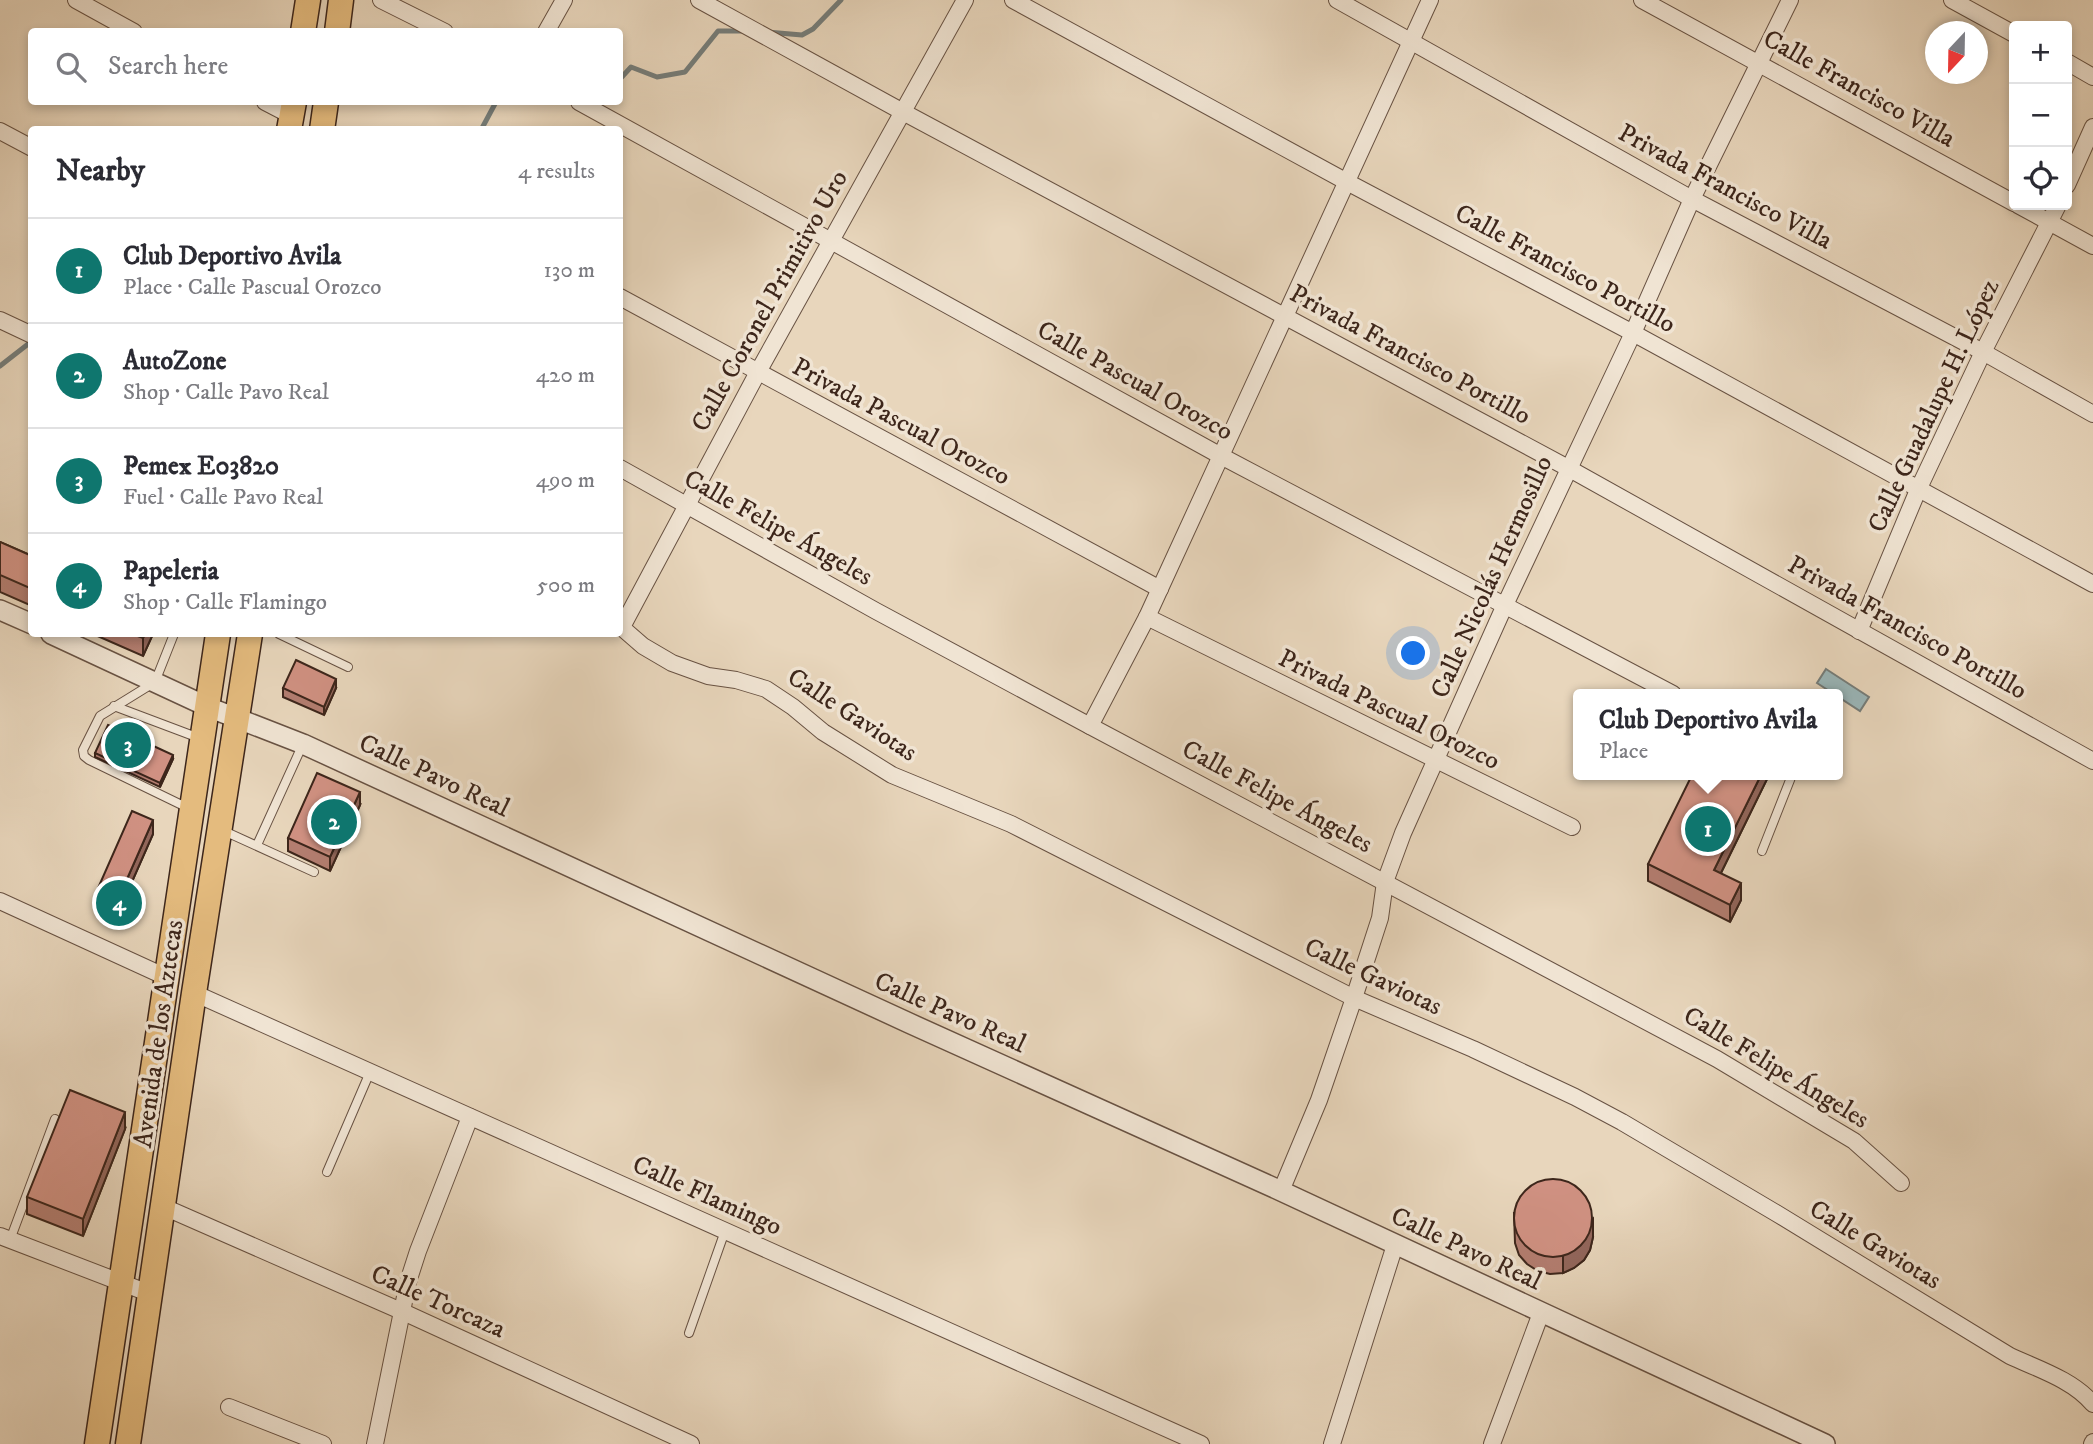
<!DOCTYPE html>
<meta charset="utf-8">
<style>
:root{--surface:#fff;--page:#f7f7f7;--text:#2b2b33;--muted:#7c7c81;--line:#e1e1e2;--accent:#0f766e}
body{margin:0;font-family:"IM FELL DW Pica",serif;background:var(--page);color:var(--text)}
.controls{position:absolute;right:21px;top:21px;display:grid;overflow:hidden;border-radius:7px;box-shadow:0 4px 10px #0003}
.controls button{width:63px;height:63px;display:grid;place-items:center;padding:0;border:0;border-bottom:2px solid var(--line);background:var(--surface);color:var(--text);font:35px sans-serif}
.compass{position:absolute;left:1925px;top:21px;width:63px;height:63px;border-radius:50%;background:var(--surface);box-shadow:0 4px 10px #0003;rotate:202deg}
.you{position:absolute;left:1414px;top:654px;width:24px;height:24px;margin:-18px;border:5px solid #fff;border-radius:50%;background:#1a73e8;box-shadow:0 0 0 10px #1a73e833}
.badge{display:grid;place-items:center;width:46px;height:46px;border-radius:50%;background:var(--accent);color:#fff;font-size:23px;font-weight:700}
.pin{position:absolute;translate:-50% -50%;border:4px solid #fff;box-shadow:0 2px 7px #0006}
.popup{position:absolute;left:1573px;top:689px;width:270px;height:91px;box-sizing:border-box;display:grid;place-content:center;border-radius:7px;background:var(--surface);filter:drop-shadow(0 2px 5px #0005);font-size:23px;white-space:nowrap;color:var(--muted)}
.popup b{font-size:26px;color:var(--text)}
.popup::after{content:'';position:absolute;left:50%;top:100%;margin-left:-14px;border:14px solid transparent;border-top-color:var(--surface)}
.list{margin:0;padding:0;list-style:none}
h2{display:flex;justify-content:space-between;align-items:center;height:91px;margin:0;padding:0 28px;font-size:30px}
h2 small{font-size:23px;font-weight:400;color:var(--muted)}
.list li{display:grid;grid-template-columns:46px 1fr auto;gap:21px;align-items:center;box-sizing:border-box;height:105px;padding:0 28px;border-top:2px solid var(--line)}
.list b{display:block;font-size:26px;white-space:nowrap}
.list p{margin:0;font-size:23px;white-space:nowrap;color:var(--muted)}
.list em{font-size:23px;font-style:normal;color:var(--muted)}
.icon{flex:none;width:38px;height:38px;fill:none;stroke:currentColor;stroke-width:2;stroke-linecap:round;stroke-linejoin:round}
.map{position:relative;flex:none;width:2093px;height:1444px;overflow:hidden}
.search{position:absolute;background:var(--surface);box-shadow:0 4px 10px #0003;left:28px;top:28px;width:595px;height:77px;display:flex;align-items:center;gap:18px;box-sizing:border-box;padding:0 24px;border-radius:7px;color:var(--muted);font-size:26px}
.panel{position:absolute;background:var(--surface);box-shadow:0 4px 10px #0003;left:28px;top:126px;width:595px;height:511px;border-radius:7px}
.map>svg:first-child{display:block}
.water{fill:#9ab7ba;stroke:#757d7a;stroke-width:2}
.lines{fill:none;stroke-linecap:round;stroke-linejoin:round}
.stream{stroke:#757d7a;stroke-width:5}
.service-casing{stroke:#685243;stroke-width:10}
.minor-casing{stroke:#685243;stroke-width:18}
.tertiary-casing{stroke:#685243;stroke-width:22}
.primary-casing{stroke:#3d261b;stroke-width:27}
.service{stroke:#f0e4d3;stroke-width:8}
.minor{stroke:#f0e4d3;stroke-width:16}
.tertiary{stroke:#f0e4d3;stroke-width:19}
.primary{stroke:#e4bb7e;stroke-width:24}
.wall{fill:#b37d70;stroke:#3d261b;stroke-width:2}
.shaded-wall{fill:#92665b;stroke:#3d261b;stroke-width:2}
.building{fill:#d09182;stroke:#3d261b;stroke-width:2}
.labels{text-anchor:middle;dominant-baseline:central;stroke-width:7;stroke-linejoin:round;paint-order:stroke}
.street-label{font-size:26px;fill:#3d261b;stroke:#f0e4d3}
</style>
<div class="map">
<svg width="2093" height="1444" viewBox="0 0 2093 1444">
<rect width="100%" height="100%" fill="#e8d6bc"/>
<filter id="stains"><feTurbulence type="fractalNoise" baseFrequency=".00286" numOctaves="4"/><feColorMatrix values="0 0 0 0 .2 0 0 0 0 .09 0 0 0 0 .02 0 0 0 .5 -.17"/></filter>
<radialGradient id="worn" r=".72"><stop offset=".6" stop-color="#630" stop-opacity="0"/><stop offset="1" stop-color="#630" stop-opacity=".3"/></radialGradient>
<polygon class="water" points="1826,669 1869,697 1860,711 1817,683"/>
<g class="lines">
<g class="stream">
<polyline points="767,32 802,35 813,29 841,0"/>
<polyline points="620,79 631,67 657,77 685,72 718,31 747,31"/>
<polyline points="481,130 496,102"/>
<polyline points="0,366 32,341"/>
</g>
<g class="service-casing">
<g id="service">
<polyline points="174,634 155,682 100,716 83,750 84,756 89,760 188,808"/>
<polyline points="279,634 348,667"/>
<polyline points="114,706 199,738"/>
<polyline points="224,831 314,872"/>
<polyline points="257,845 302,746"/>
<polyline points="1762,851 1792,775"/>
<polyline points="327,1172 370,1072"/>
<polyline points="10,1240 55,1119"/>
<polyline points="689,1333 725,1231"/>
</g>
</g>
<g class="minor-casing">
<g id="minor">
<polyline points="76,0 134,32"/>
<polyline points="381,0 445,32"/>
<polyline points="699,0 903,112 1568,468 2093,761"/>
<polyline points="1013,0 1347,182 1633,333 2093,584"/>
<polyline points="1337,0 1692,199 1983,352 2093,414"/>
<polyline points="1642,0 2014,203"/>
<polyline points="1952,0 2014,34"/>
<polyline points="546,32 564,0"/>
<polyline points="2067,62 2093,77"/>
<polyline points="265,102 292,116"/>
<polyline points="579,102 1221,456 1673,694"/>
<polyline points="0,131 32,148"/>
<polyline points="2067,185 2093,127"/>
<polyline points="2018,205 2093,246"/>
<polyline points="620,297 1160,589"/>
<polyline points="0,320 32,335"/>
<polyline points="620,468 876,611 1090,726 1717,1059 1854,1141 1901,1183"/>
<polyline points="1147,617 1572,827"/>
<path d="M620,626l23,20 29,17 36,13 28,4 30,9 27,18 30,25 69,43 119,49 343,174 119,51 102,48 47,25 154,91 234,143c28,13 63,24 83,48"/>
<polyline points="622,627 758,372 965,0"/>
<polyline points="1859,631 1918,490 1983,352 2058,205"/>
<polyline points="1090,726 1147,617 1430,0"/>
<polyline points="0,901 166,977"/>
<polyline points="194,993 1201,1444"/>
<polyline points="1281,1191 1319,1100 1354,998 1380,918 1385,882 1403,833 1504,607 1633,333 1692,199 1790,0"/>
<polyline points="164,1207 401,1311 691,1444"/>
<polyline points="0,1236 151,1294"/>
<polyline points="229,1407 323,1444"/>
<polyline points="375,1444 408,1282 418,1251 470,1117"/>
<polyline points="1332,1444 1395,1245"/>
<polyline points="1492,1444 1541,1313"/>
<polyline points="2092,1444 2093,1442"/>
</g>
</g>
<g class="tertiary-casing">
<g id="tertiary">
<polyline points="0,610 32,624"/>
<polyline points="51,634 208,707 303,744 909,1023 1281,1191 1825,1444"/>
</g>
</g>
<g class="primary-casing">
<g id="primary">
<polyline points="303,32 308,0"/>
<polyline points="337,32 341,0"/>
<polyline points="289,130 294,102"/>
<polyline points="322,130 326,102"/>
<polyline points="97,1444 218,634"/>
<polyline points="128,1444 194,993 250,634"/>
</g>
</g>
<use href="#service" class="service"/>
<use href="#minor" class="minor"/>
<use href="#tertiary" class="tertiary"/>
<use href="#primary" class="primary"/>
</g>
<g class="wall">
<polygon points="0,542 32,556 32,606 0,592"/>
<polygon points="93,634 153,634 143,656"/>
<polygon points="283,688 336,688 324,715 283,697"/>
<polygon points="95,753 173,759 160,787 95,757"/>
<polygon points="1768,775 1768,777 1721,873 1741,900 1730,922 1648,881 1648,864"/>
<polygon points="360,805 330,871 288,851 288,838"/>
<polygon points="153,834 116,918 95,908 95,895"/>
<polygon points="125,1129 83,1236 27,1214 27,1197"/>
<polygon points="1514,1213 1593,1237 1590,1250 1584,1260 1574,1268 1563,1273 1550,1274 1538,1271 1527,1264 1519,1255 1515,1243"/>
</g>
<g class="shaded-wall">
<polygon points="145,634 153,634 143,656 143,638"/>
<polygon points="336,679 336,688 324,715 324,707"/>
<polygon points="173,755 173,759 160,787 160,783"/>
<polygon points="1761,775 1768,775 1768,777 1714,887 1714,870"/>
<polygon points="360,792 360,805 330,871 330,857"/>
<polygon points="153,820 153,834 116,918 116,904"/>
<polygon points="1741,883 1741,900 1730,922 1730,905"/>
<polygon points="125,1112 125,1129 83,1236 83,1219"/>
<polygon points="1593,1219 1593,1237 1590,1250 1584,1260 1574,1268 1563,1273 1563,1256"/>
</g>
<g class="building">
<polygon points="0,542 32,556 32,589 0,575"/>
<polygon points="132,634 145,634 143,638"/>
<polygon points="296,660 336,679 324,707 283,688"/>
<polygon points="108,725 173,755 160,783 95,753"/>
<polygon points="317,773 360,792 330,857 288,838"/>
<polygon points="1692,775 1761,775 1714,870 1741,883 1730,905 1648,864"/>
<polygon points="132,811 153,820 116,904 95,895"/>
<polygon points="70,1090 125,1112 83,1219 27,1197"/>
<circle cx="1553" cy="1218" r="39"/>
</g>
<g class="labels">
<g class="street-label">
<text transform="translate(1859 89) rotate(29)">Calle Francisco Villa</text>
<text transform="translate(1725 187) rotate(28)">Privada Francisco Villa</text>
<text transform="translate(1565 269) rotate(28)">Calle Francisco Portillo</text>
<text transform="translate(770 301) rotate(-61)">Calle Coronel Primitivo Uro</text>
<text transform="translate(1410 355) rotate(28)">Privada Francisco Portillo</text>
<text transform="translate(1135 381) rotate(29)">Calle Pascual Orozco</text>
<text transform="translate(1934 406) rotate(-65)">Calle Guadalupe H. López</text>
<text transform="translate(901 422) rotate(28)">Privada Pascual Orozco</text>
<text transform="translate(778 528) rotate(29)">Calle Felipe Ángeles</text>
<text transform="translate(1492 577) rotate(-66)">Calle Nicolás Hermosillo</text>
<text transform="translate(1907 628) rotate(29)">Privada Francisco Portillo</text>
<text transform="translate(1389 710) rotate(26)">Privada Pascual Orozco</text>
<text transform="translate(852 715) rotate(33)">Calle Gaviotas</text>
<text transform="translate(434 776) rotate(25)">Calle Pavo Real</text>
<text transform="translate(1277 797) rotate(28)">Calle Felipe Ángeles</text>
<text transform="translate(1373 977) rotate(25)">Calle Gaviotas</text>
<text transform="translate(950 1013) rotate(24)">Calle Pavo Real</text>
<text transform="translate(159 1034) rotate(-82)">Avenida de los Aztecas</text>
<text transform="translate(1776 1068) rotate(31)">Calle Felipe Ángeles</text>
<text transform="translate(707 1196) rotate(24)">Calle Flamingo</text>
<text transform="translate(1875 1245) rotate(31)">Calle Gaviotas</text>
<text transform="translate(1466 1249) rotate(25)">Calle Pavo Real</text>
<text transform="translate(438 1302) rotate(24)">Calle Torcaza</text>
</g>
</g>
<rect width="100%" height="100%" filter="url(#stains)"/>
<rect width="100%" height="100%" fill="url(#worn)"/>
</svg>
<div class="controls">
<button>+</button>
<button>−</button>
<button><svg class="icon" aria-label="locate" viewBox="0 0 24 24"><circle cx="12" cy="12" r="6"/><path d="M12 2v4M12 18v4M2 12h4M18 12h4"/></svg></button>
</div>
<svg class="compass" viewBox="-18 -18 36 36"><path d="M0-13l5 13h-10z" fill="#e53935"/><path d="M0 13l5-13h-10z" fill="#7c7c81"/></svg>
<div class="you"></div>
<div class="pin badge" style="left:1708px;top:829px">1</div>
<div class="popup"><b>Club Deportivo Avila</b>Place</div>
<div class="pin badge" style="left:334px;top:822px">2</div>
<div class="pin badge" style="left:128px;top:745px">3</div>
<div class="pin badge" style="left:119px;top:903px">4</div>
<div class="search"><svg class="icon" aria-label="search" viewBox="0 0 24 24"><circle cx="10" cy="10" r="6"/><path d="M15 15l6 6"/></svg>Search here</div>
<section class="panel">
<h2>Nearby<small>4 results</small></h2>
<ul class="list">
<li><span class="badge">1</span><div><b>Club Deportivo Avila</b><p>Place · Calle Pascual Orozco</p></div><em>130 m</em></li>
<li><span class="badge">2</span><div><b>AutoZone</b><p>Shop · Calle Pavo Real</p></div><em>420 m</em></li>
<li><span class="badge">3</span><div><b>Pemex E03820</b><p>Fuel · Calle Pavo Real</p></div><em>490 m</em></li>
<li><span class="badge">4</span><div><b>Papeleria</b><p>Shop · Calle Flamingo</p></div><em>500 m</em></li>
</ul>
</section>
</div>
